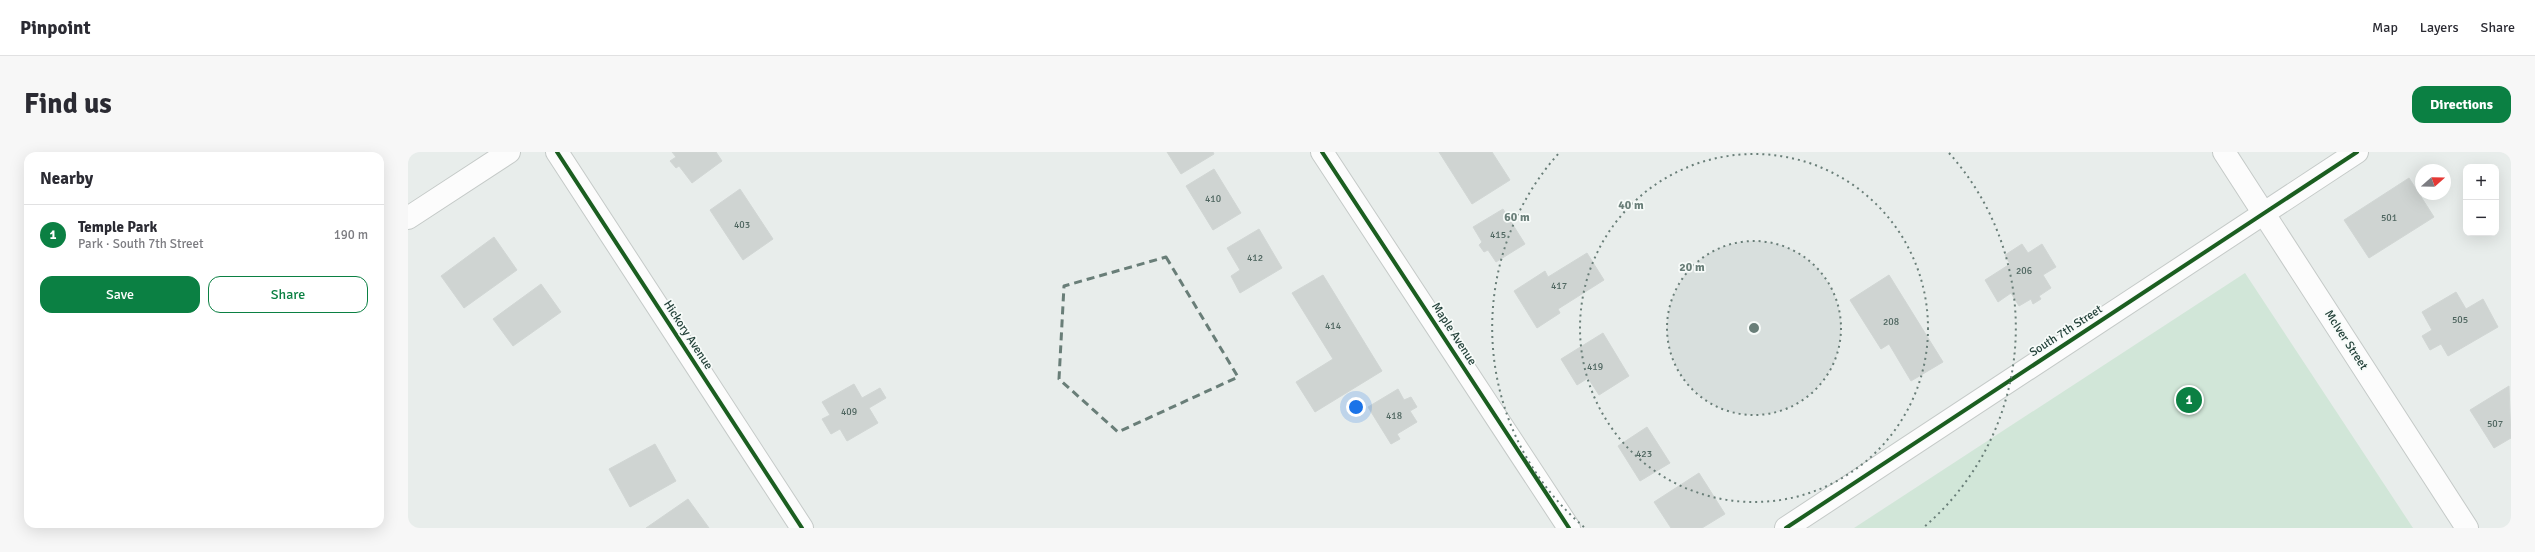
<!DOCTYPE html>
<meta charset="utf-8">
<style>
:root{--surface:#fff;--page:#f7f7f7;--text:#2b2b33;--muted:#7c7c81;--line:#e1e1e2;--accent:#0b8043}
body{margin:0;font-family:Signika,sans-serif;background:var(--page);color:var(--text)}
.controls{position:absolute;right:12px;top:12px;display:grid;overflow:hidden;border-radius:8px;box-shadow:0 4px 16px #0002}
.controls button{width:36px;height:36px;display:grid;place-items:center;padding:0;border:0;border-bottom:1px solid var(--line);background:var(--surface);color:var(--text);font:20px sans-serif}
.compass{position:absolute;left:2007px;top:12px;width:36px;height:36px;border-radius:50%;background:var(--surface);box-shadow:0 4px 16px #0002;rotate:70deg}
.you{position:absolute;left:948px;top:255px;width:14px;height:14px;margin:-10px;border:3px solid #fff;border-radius:50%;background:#1a73e8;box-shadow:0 0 0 6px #1a73e833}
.badge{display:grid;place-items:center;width:26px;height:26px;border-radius:50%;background:var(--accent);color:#fff;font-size:13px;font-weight:700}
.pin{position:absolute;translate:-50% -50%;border:2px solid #fff;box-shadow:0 1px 4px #0006}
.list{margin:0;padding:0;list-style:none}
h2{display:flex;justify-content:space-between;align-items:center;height:52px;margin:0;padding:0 16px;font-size:17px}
h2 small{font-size:13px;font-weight:400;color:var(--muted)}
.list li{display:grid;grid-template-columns:26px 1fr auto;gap:12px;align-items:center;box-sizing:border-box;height:60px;padding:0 16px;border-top:1px solid var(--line)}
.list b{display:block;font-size:15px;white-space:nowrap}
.list p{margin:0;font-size:13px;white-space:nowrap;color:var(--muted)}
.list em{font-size:13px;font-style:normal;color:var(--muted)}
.actions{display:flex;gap:8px;padding:12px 16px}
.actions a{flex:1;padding:9px 0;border:1px solid var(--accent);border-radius:12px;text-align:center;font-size:14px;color:var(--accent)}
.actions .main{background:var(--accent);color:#fff}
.map{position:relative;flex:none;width:2103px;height:376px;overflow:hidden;border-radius:12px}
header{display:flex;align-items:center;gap:24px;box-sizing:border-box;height:56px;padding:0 20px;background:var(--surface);border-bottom:1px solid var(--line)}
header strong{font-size:19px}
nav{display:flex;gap:22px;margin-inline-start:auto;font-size:14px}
.intro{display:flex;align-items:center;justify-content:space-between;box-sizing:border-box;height:96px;padding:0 24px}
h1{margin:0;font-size:28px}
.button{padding:10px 18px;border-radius:12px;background:var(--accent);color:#fff;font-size:14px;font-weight:700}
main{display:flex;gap:24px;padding:0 24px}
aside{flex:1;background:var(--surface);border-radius:12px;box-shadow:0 4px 16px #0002}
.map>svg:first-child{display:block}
.green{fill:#d1e6d8}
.building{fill:#cfd4d2;stroke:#d1d6d4}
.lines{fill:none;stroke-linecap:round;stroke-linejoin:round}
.minor-casing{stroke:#c5cac8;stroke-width:24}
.minor{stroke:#fcfcfc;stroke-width:22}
.cycleway-casing{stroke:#f7fbf9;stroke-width:6}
.cycleway{stroke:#1b5e20;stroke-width:4}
.marked{fill:none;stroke:#697e78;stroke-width:3;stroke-dasharray:8 5;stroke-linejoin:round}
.ring{fill:none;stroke:#697e78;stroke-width:2;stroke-dasharray:2 4}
.labels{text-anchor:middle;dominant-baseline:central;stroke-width:3.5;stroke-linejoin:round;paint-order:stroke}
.number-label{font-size:10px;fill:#506761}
.street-label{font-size:12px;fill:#24423a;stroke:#f7fbf9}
.centre{fill:#697e78;stroke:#f7fbf9;stroke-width:2}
.ring-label{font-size:12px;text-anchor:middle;font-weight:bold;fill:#697e78;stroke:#f7fbf9;stroke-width:3.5;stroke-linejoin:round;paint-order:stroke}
</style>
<header>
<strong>Pinpoint</strong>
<nav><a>Map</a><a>Layers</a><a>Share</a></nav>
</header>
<div class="intro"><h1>Find us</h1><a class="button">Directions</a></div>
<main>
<aside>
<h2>Nearby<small></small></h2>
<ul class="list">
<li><span class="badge">1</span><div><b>Temple Park</b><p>Park · South 7th Street</p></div><em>190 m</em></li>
</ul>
<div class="actions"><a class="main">Save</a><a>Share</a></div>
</aside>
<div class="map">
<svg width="2103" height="376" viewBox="0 0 2103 376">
<rect width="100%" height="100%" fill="#e8edeb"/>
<polygon class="green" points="1837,121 2005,376 1446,376"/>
<g class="building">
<polygon points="264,0 308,0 314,9 284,31 271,14 268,16 262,9 268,5"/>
<polygon points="759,0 805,0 806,2 773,22"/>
<polygon points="1031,0 1084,0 1102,28 1064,52"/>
<polygon points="806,17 833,61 805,78 778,34"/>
<polygon points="2001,26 2026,65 1961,106 1936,68"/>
<polygon points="332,37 365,87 335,108 302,58"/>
<polygon points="1095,57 1117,92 1088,110 1080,98 1076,100 1071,93 1074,90 1065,75"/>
<polygon points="851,77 874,116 832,141 823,124 832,118 819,96"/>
<polygon points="86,85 109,118 56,156 33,124"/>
<polygon points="1614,92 1620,101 1634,92 1648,115 1635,123 1643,136 1631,144 1633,147 1625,152 1623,147 1611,154 1603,141 1590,150 1577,128 1602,112 1597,103"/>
<polygon points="1179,101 1196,128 1150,157 1152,161 1129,176 1106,139 1137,119 1140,125"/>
<polygon points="915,123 974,219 907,260 888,230 925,207 884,141"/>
<polygon points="1481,123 1535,210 1503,229 1481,192 1473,197 1442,148"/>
<polygon points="133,132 153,160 105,194 85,167"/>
<polygon points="2048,140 2058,157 2075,147 2090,175 2040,204 2033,192 2022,198 2014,184 2024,178 2014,160"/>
<polygon points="1195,181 1221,224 1191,243 1180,226 1169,233 1153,207"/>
<polygon points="446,232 454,246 472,236 478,246 461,256 470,271 439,289 432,277 423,282 414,267 422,263 414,250"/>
<polygon points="2101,234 2103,286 2086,296 2062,258"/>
<polygon points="990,237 996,248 1003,245 1009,255 1002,259 1009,270 989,282 992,287 983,292 960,255"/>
<polygon points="1239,275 1262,311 1232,329 1210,294"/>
<polygon points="247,292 268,329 222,355 201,317"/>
<polygon points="1291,321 1317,362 1294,376 1263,376 1246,350"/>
<polygon points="280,347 301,376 238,376"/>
</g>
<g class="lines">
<g class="minor-casing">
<g id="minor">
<polyline points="149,0 394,376"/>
<polyline points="914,0 1161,376"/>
<polyline points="1816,0 2059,376"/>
<polyline points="0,66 101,0"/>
<polyline points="1378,376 1949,0"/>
</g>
</g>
<use href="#minor" class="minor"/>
<g class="cycleway-casing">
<g id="cycleway">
<polyline points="149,0 394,376"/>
<polyline points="914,0 1161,376"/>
<polyline points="1378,376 1949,0"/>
</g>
</g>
<use href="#cycleway" class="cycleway"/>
</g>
<path class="marked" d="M758,105l72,120 -120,55 -59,-53 5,-93z"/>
<circle cx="1346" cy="176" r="87" fill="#697e78" fill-opacity=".12"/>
<g class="ring">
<circle cx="1346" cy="176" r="87"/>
<circle cx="1346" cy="176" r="174"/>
<path d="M1176 375A262 262 0 0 1 1151 1M1541 1A262 262 0 0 1 1516 375"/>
</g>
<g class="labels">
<g class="number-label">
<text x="805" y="47">410</text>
<text x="1981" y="66">501</text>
<text x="334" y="73">403</text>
<text x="1090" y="83">415</text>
<text x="847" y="106">412</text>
<text x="1616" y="119">206</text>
<text x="1151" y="134">417</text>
<text x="2052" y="168">505</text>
<text x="1483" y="170">208</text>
<text x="925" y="174">414</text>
<text x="1187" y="215">419</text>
<text x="441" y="260">409</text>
<text x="986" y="264">418</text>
<text x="2087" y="272">507</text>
<text x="1236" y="302">423</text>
</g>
<g class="street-label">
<text transform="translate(1658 179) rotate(-33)">South 7th Street</text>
<text transform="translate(1046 182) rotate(57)">Maple Avenue</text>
<text transform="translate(280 183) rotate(57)">Hickory Avenue</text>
<text transform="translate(1938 188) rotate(57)">McIver Street</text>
</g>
</g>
<circle cx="1346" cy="176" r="6" class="centre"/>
<g class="ring-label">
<text x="1223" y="57">40 m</text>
<text x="1109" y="69">60 m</text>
<text x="1284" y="119">20 m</text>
</g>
</svg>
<div class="controls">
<button>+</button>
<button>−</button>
</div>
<svg class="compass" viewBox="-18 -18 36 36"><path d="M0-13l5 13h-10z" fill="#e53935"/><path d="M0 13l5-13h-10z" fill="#7c7c81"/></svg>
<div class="you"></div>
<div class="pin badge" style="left:1781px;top:248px">1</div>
</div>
</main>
